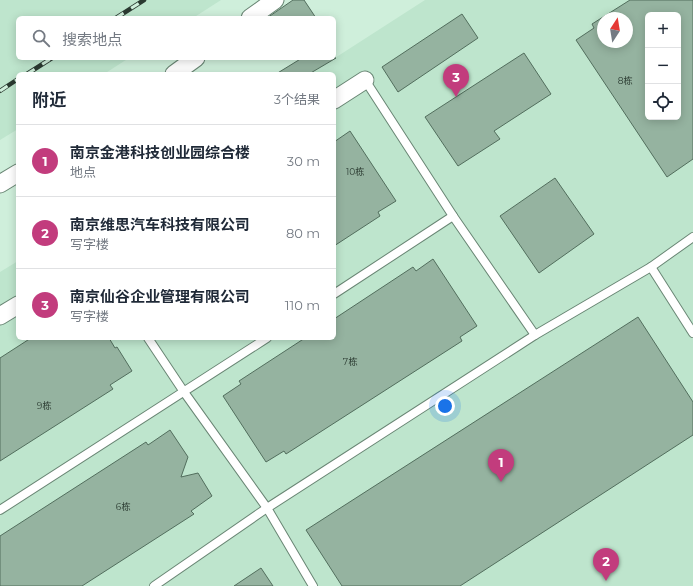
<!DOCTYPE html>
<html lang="zh">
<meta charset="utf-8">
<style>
:root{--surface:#fff;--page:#f6f6f7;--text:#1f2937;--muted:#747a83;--line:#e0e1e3;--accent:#c23c7d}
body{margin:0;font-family:Montserrat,"Noto Sans SC",sans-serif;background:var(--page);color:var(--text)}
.controls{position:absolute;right:12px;top:12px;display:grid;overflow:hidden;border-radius:6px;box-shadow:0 2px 10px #0003}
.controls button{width:36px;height:36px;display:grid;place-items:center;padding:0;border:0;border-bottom:1px solid var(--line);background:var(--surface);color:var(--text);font:20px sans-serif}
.compass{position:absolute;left:597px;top:12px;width:36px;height:36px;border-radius:50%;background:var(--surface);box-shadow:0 2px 10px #0003;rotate:12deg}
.you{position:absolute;left:445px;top:406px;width:14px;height:14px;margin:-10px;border:3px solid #fff;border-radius:50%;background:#1a73e8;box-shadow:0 0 0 6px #1a73e833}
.badge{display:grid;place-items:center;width:26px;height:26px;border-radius:50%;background:var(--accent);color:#fff;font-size:13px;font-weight:700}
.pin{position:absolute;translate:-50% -33px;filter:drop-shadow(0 1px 2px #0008)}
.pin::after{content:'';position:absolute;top:21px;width:14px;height:12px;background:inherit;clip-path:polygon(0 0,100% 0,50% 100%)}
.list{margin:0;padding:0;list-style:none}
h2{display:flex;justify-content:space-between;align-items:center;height:52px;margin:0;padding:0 16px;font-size:17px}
h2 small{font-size:13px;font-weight:400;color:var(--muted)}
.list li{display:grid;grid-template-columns:26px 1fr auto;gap:12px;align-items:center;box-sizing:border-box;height:72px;padding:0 16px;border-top:1px solid var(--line)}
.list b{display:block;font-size:15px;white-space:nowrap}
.list p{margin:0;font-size:13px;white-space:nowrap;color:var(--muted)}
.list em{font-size:13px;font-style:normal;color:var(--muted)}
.icon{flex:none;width:22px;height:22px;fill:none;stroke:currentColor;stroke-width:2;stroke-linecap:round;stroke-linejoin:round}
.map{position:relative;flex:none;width:693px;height:586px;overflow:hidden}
.search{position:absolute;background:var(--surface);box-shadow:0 2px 10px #0003;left:16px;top:16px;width:320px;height:44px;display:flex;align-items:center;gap:10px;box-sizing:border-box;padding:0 14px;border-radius:6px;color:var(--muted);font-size:15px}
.panel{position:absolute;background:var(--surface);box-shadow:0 2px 10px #0003;left:16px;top:72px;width:320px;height:268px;border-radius:6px}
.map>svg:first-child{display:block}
.built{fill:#bee5cd;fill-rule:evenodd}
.building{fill:#95b3a0;stroke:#526e5d;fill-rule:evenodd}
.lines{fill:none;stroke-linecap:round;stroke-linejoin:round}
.service-casing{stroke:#698674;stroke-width:10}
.minor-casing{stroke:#698674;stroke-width:19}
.service{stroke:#fff;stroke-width:8}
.minor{stroke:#fff;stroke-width:17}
.rail-casing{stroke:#2b3a31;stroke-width:4.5}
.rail{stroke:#cfefdb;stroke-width:3;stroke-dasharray:9;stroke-linecap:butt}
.labels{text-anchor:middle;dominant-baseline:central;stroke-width:4;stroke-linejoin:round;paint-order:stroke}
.number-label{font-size:9px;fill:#2c3c32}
</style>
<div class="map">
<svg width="693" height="586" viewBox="0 0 693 586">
<rect width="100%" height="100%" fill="#cfefdb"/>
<g class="built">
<polygon points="0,0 221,0 193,18 18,18 18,58 129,58 104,74 18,74 18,129 0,140"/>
<path d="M425,0h268v586h-693v-314l18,-11v77h316v-264h-24zM648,15h30v102h-30zM603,18h24v24h-24z"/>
</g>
<g class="building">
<polygon points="293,0 304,0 316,18 267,18"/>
<path d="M630,0h63v159l-26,18 -91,-137 18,-12 -2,-4zM648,15h30v102h-30zM603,18h24v24h-24z"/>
<polygon points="462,14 478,38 398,92 382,67"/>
<polygon points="524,53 551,94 494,131 500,139 458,166 425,117"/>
<polygon points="302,58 336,58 309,74 276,74"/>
<polygon points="350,131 396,201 378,212 380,216 334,246 334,142"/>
<polygon points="555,178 594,234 539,273 500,216"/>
<polygon points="433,259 477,326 460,337 462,341 286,454 284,451 266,462 223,396 241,384 239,381 305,338 334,338 334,319 413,267 416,271"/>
<polygon points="638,317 693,402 693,435 460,586 342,586 306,530"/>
<polygon points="31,338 109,338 115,348 117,347 132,371 110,385 113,389 0,461 0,358"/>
<polygon points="170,430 188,457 181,477 198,473 212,496 191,511 194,514 82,586 0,586 0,536 146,442 148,445"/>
<polygon points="261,568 273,586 234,586"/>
</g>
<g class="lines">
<g class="service-casing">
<g id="service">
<polyline points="365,80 453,216 535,335"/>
<polyline points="651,267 693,333"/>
<polyline points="334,294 453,216"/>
<polyline points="148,338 184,392 267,508 313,586"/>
<polyline points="0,510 267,338"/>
<polyline points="154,586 267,508 535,335 651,267 693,237"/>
</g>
</g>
<g class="minor-casing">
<g id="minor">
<polyline points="250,18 275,0"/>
<polyline points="174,74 196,58"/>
<polyline points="334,100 365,80"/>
<polyline points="0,184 18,173"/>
<polyline points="0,316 18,305"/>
</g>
</g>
<use href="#service" class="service"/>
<use href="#minor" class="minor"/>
<g class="rail-casing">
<g id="rail">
<polyline points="116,18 144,0"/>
<polyline points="27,74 52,58"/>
<polyline points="0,91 18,79"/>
</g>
</g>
<use href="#rail" class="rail"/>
</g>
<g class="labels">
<g class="number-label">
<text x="625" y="80">8栋</text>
<text x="355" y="171">10栋</text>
<text x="350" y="361">7栋</text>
<text x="44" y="405">9栋</text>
<text x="123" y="506">6栋</text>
</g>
</g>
</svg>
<div class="controls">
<button>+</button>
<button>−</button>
<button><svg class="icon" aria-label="locate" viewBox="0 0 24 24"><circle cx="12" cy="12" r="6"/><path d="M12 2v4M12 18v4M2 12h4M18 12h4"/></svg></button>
</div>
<svg class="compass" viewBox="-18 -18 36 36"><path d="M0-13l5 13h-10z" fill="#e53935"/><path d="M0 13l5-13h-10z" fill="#747a83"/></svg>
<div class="you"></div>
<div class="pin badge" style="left:501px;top:482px">1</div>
<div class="pin badge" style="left:606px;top:581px">2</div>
<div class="pin badge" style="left:456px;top:97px">3</div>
<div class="search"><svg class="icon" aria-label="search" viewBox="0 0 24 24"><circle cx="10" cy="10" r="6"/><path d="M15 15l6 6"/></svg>搜索地点</div>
<section class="panel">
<h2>附近<small>3个结果</small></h2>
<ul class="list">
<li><span class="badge">1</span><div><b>南京金港科技创业园综合楼</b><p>地点</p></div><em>30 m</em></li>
<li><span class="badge">2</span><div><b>南京维思汽车科技有限公司</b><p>写字楼</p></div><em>80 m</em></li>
<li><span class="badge">3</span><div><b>南京仙谷企业管理有限公司</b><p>写字楼</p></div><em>110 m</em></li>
</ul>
</section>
</div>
